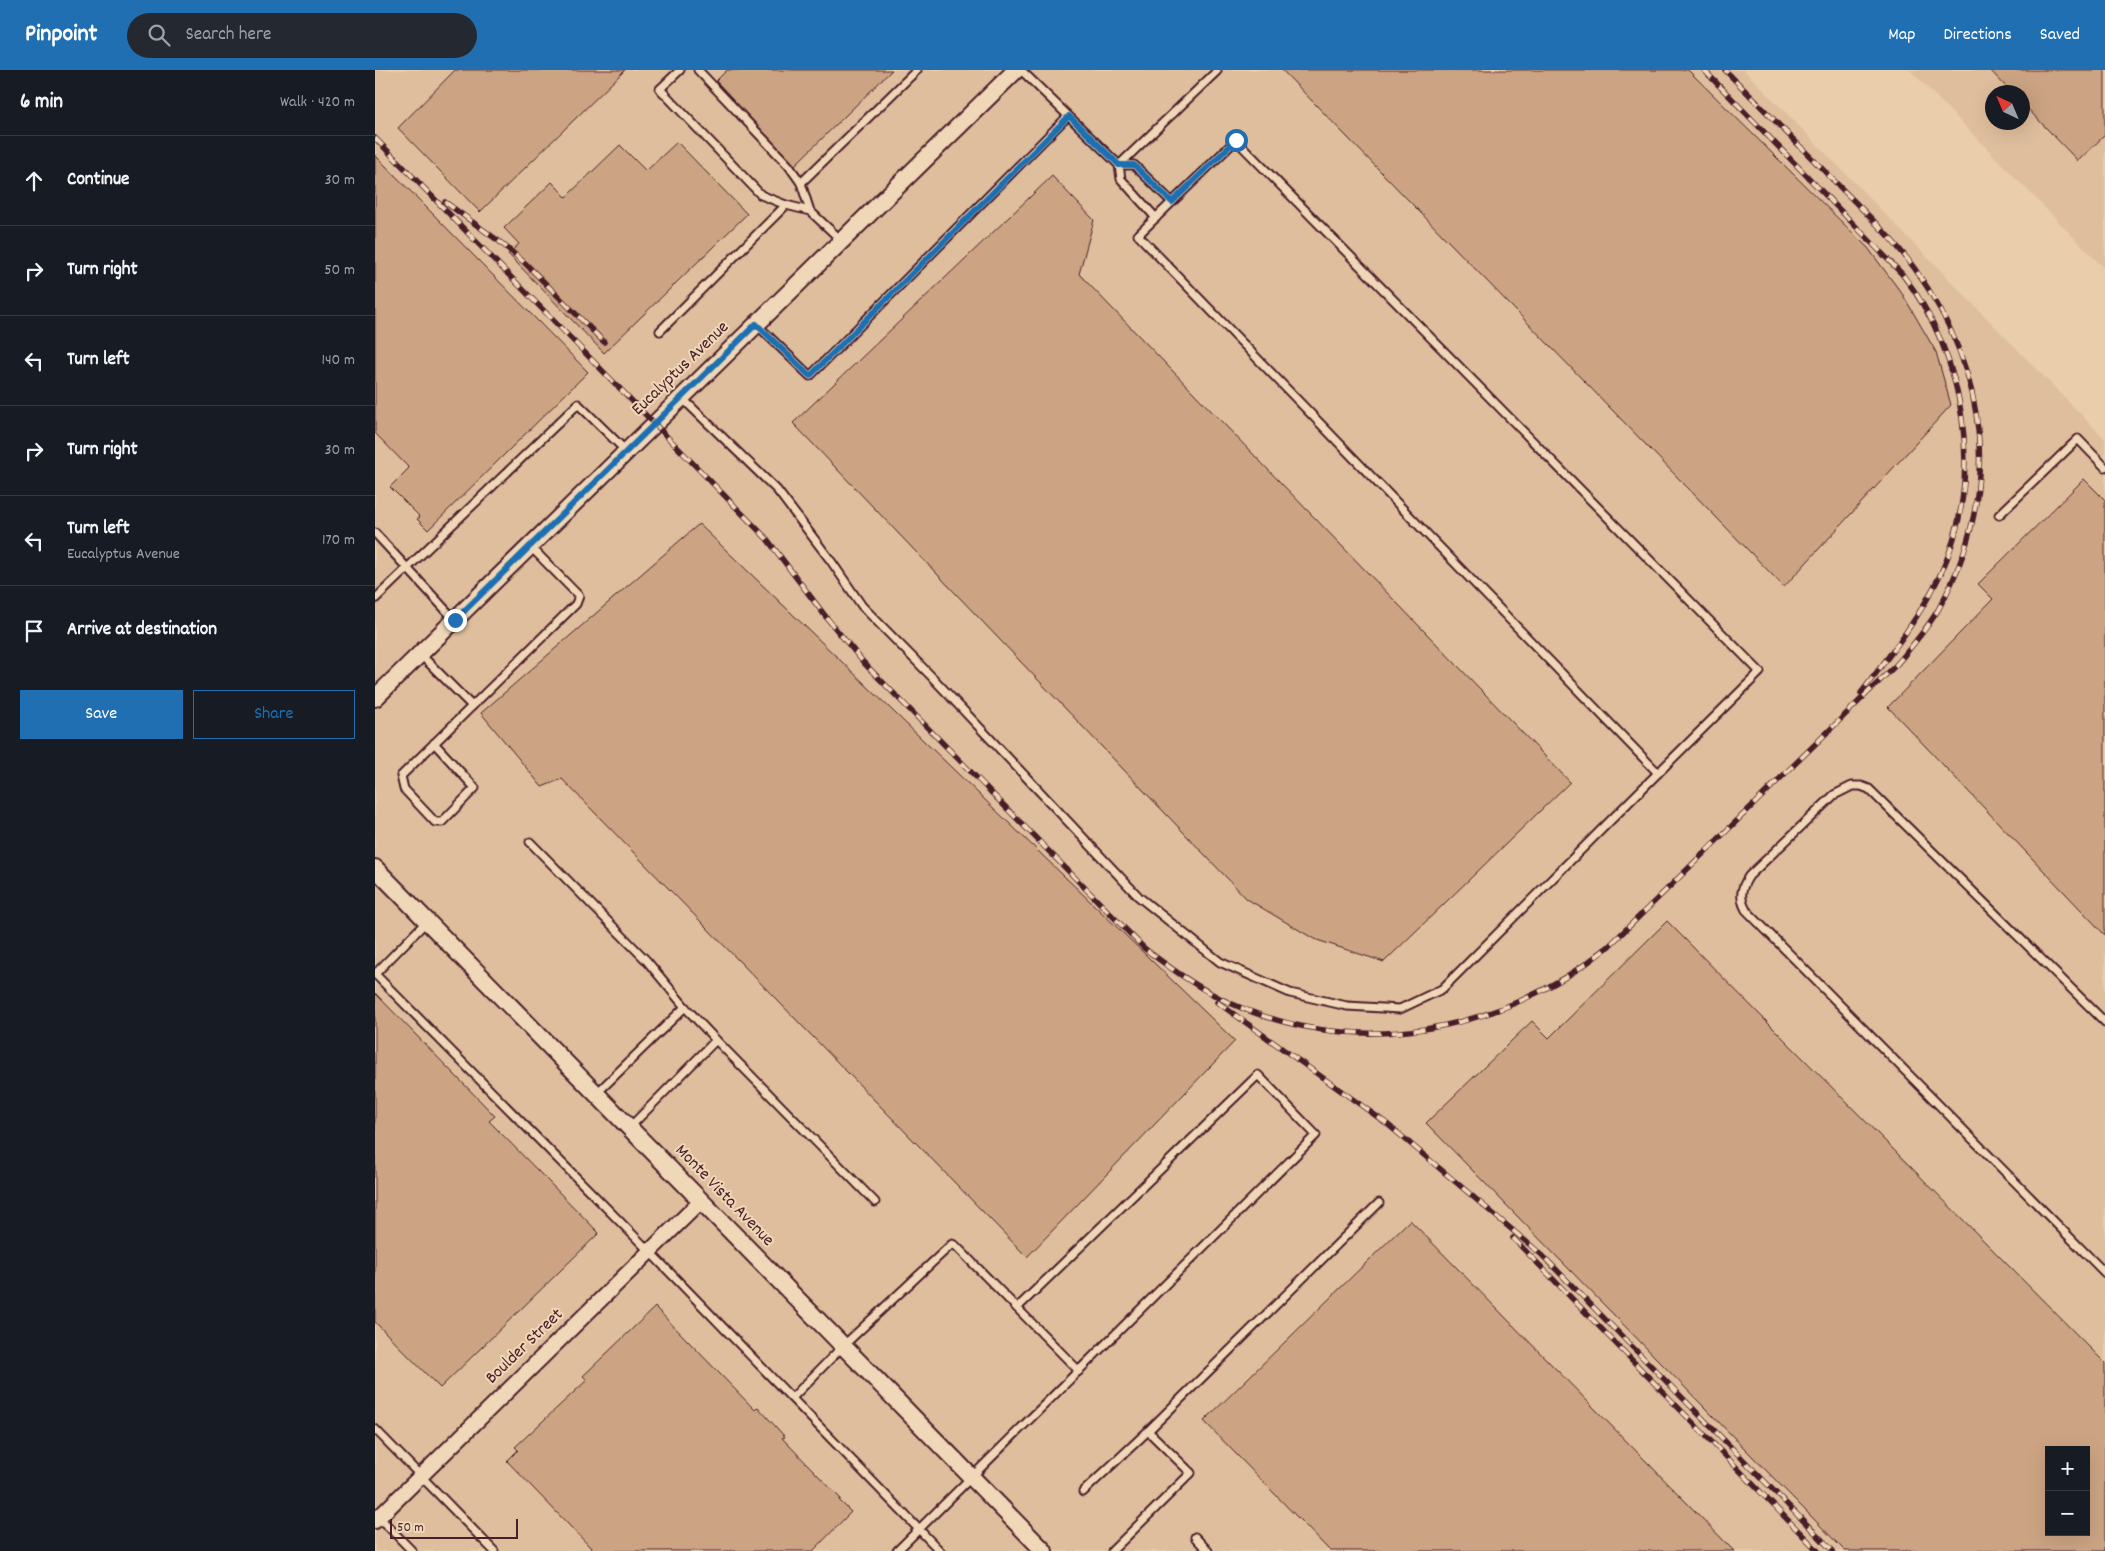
<!DOCTYPE html>
<meta charset="utf-8">
<style>
:root{--surface:#171b24;--page:#242831;--text:#f1f3f6;--muted:#9ea1a6;--line:#363941;--accent:#1f6fb2}
body{margin:0;font-family:Dekko,sans-serif;background:var(--page);color:var(--text)}
.controls{position:absolute;right:15px;bottom:15px;display:grid;overflow:hidden;border-radius:0px;box-shadow:0 5px 20px #0002}
.controls button{width:45px;height:45px;display:grid;place-items:center;padding:0;border:0;border-bottom:1px solid var(--line);background:var(--surface);color:var(--text);font:25px sans-serif}
.compass{position:absolute;left:1610px;top:15px;width:45px;height:45px;border-radius:50%;background:var(--surface);box-shadow:0 5px 20px #0002;rotate:316deg}
.scale{position:absolute;left:15px;bottom:12px;width:128px;box-sizing:border-box;padding-left:5px;border:2px solid #4a1f2b;border-top:0;font-size:14px;line-height:18px;white-space:nowrap;color:#4a1f2b;-webkit-text-stroke:4px #efd7b7;paint-order:stroke}
.stop{position:absolute;width:15px;height:15px;margin:-11px;border:4px solid #1f6fb2;border-radius:50%;background:#fff}
.stop.end{background:#1f6fb2;border-color:#fff;box-shadow:0 1px 5px #0008}
.list{margin:0;padding:0;list-style:none}
h2{display:flex;justify-content:space-between;align-items:center;height:65px;margin:0;padding:0 20px;font-size:21px}
h2 small{font-size:16px;font-weight:400;color:var(--muted)}
.list li{display:grid;grid-template-columns:32px 1fr auto;gap:15px;align-items:center;box-sizing:border-box;height:90px;padding:0 20px;border-top:1px solid var(--line)}
.list b{display:block;font-size:19px;white-space:nowrap}
.list p{margin:0;font-size:16px;white-space:nowrap;color:var(--muted)}
.list em{font-size:16px;font-style:normal;color:var(--muted)}
.actions{display:flex;gap:10px;padding:15px 20px}
.actions a{flex:1;padding:11px 0;border:1px solid var(--accent);border-radius:0px;text-align:center;font-size:18px;color:var(--accent)}
.actions .main{background:var(--accent);color:#fff}
.icon{flex:none;width:28px;height:28px;fill:none;stroke:currentColor;stroke-width:2;stroke-linecap:round;stroke-linejoin:round}
.map{position:relative;flex:none;width:1730px;height:1481px;overflow:hidden}
header{display:flex;align-items:center;gap:30px;box-sizing:border-box;height:70px;padding:0 25px;background:var(--accent);color:#fff}
header strong{font-size:24px}
nav{display:flex;gap:28px;margin-inline-start:auto;font-size:18px}
.search{width:350px;height:45px;background:var(--page);display:flex;align-items:center;gap:12px;box-sizing:border-box;padding:0 18px;border-radius:28px;color:var(--muted);font-size:19px}
main{display:flex}
aside{flex:1;background:var(--surface)}
.map>svg:first-child{display:block}
.built{fill:#debe9d;fill-rule:evenodd}
.building{fill:#cca483;stroke:#4a1f2b;fill-rule:evenodd}
.lines{fill:none;stroke-linecap:round;stroke-linejoin:round}
.service-casing{stroke:#4a1f2b;stroke-width:11}
.minor-casing{stroke:#4a1f2b;stroke-width:18}
.tertiary-casing{stroke:#4a1f2b;stroke-width:20}
.service{stroke:#efd7b7;stroke-width:7}
.minor{stroke:#efd7b7;stroke-width:14}
.tertiary{stroke:#efd7b7;stroke-width:16}
.rail-casing{stroke:#4a1f2b;stroke-width:5.5}
.rail{stroke:#efd7b7;stroke-width:4;stroke-dasharray:11;stroke-linecap:butt}
.route{stroke:#1f6fb2;stroke-width:6}
.labels{text-anchor:middle;dominant-baseline:central;stroke-width:4;stroke-linejoin:round;paint-order:stroke}
.street-label{font-size:18px;fill:#4a1f2b;stroke:#efd7b7}
</style>
<header>
<strong>Pinpoint</strong>
<div class="search"><svg class="icon" aria-label="search" viewBox="0 0 24 24"><circle cx="10" cy="10" r="6"/><path d="M15 15l6 6"/></svg>Search here</div>
<nav><a>Map</a><a>Directions</a><a>Saved</a></nav>
</header>
<main>
<aside>
<h2>6 min<small>Walk · 420 m</small></h2>
<ul class="list">
<li><svg class="icon" aria-label="ahead" viewBox="0 0 24 24"><path d="M12 20V5M6 11l6-6 6 6"/></svg><div><b>Continue</b></div><em>30 m</em></li>
<li><svg class="icon" aria-label="right" viewBox="0 0 24 24"><path d="M7 20v-9h11M14 6l5 5-5 5"/></svg><div><b>Turn right</b></div><em>50 m</em></li>
<li><svg class="icon" aria-label="left" viewBox="0 0 24 24"><path d="M17 20v-9H6M10 6l-5 5 5 5"/></svg><div><b>Turn left</b></div><em>140 m</em></li>
<li><svg class="icon" aria-label="right" viewBox="0 0 24 24"><path d="M7 20v-9h11M14 6l5 5-5 5"/></svg><div><b>Turn right</b></div><em>30 m</em></li>
<li><svg class="icon" aria-label="left" viewBox="0 0 24 24"><path d="M17 20v-9H6M10 6l-5 5 5 5"/></svg><div><b>Turn left</b><p>Eucalyptus Avenue</p></div><em>170 m</em></li>
<li><svg class="icon" aria-label="arrive" viewBox="0 0 24 24"><path d="M6 21V4h12l-3 4 3 4H6"/></svg><div><b>Arrive at destination</b></div></li>
</ul>
<div class="actions"><a class="main">Save</a><a>Share</a></div>
</aside>
<div class="map">
<svg width="1730" height="1481" viewBox="0 0 1730 1481">
<rect width="100%" height="100%" fill="#eacdab"/>
<filter id="ink" filterUnits="userSpaceOnUse"><feTurbulence type="fractalNoise" baseFrequency=".02" numOctaves="2"/><feDisplacementMap in="SourceGraphic" scale="10" xChannelSelector="R" yChannelSelector="G"/><feConvolveMatrix kernelMatrix="1 2 1 2 8 2 1 2 1" color-interpolation-filters="sRGB"/></filter>
<g filter="url(#ink)">
<g class="built">
<path d="M0,0h1369l361,369v1112h-1730zM1674,1380h37v82h-37z"/>
<path d="M1535,0h195v199zM1618,22h30v30h-30z"/>
</g>
<g class="building">
<polygon points="80,0 250,0 105,142 23,58"/>
<polygon points="352,0 517,0 420,95 341,11"/>
<polygon points="907,0 1313,0 1493,178 1528,225 1561,282 1576,335 1409,517"/>
<polygon points="1615,0 1730,0 1730,65 1703,91 1648,34 1648,22 1636,22"/>
<polygon points="302,72 372,144 229,283 133,184 144,174 129,158 177,112 191,127 245,75 271,101"/>
<polygon points="0,85 213,302 53,460 42,449 45,447 15,417 34,398 0,363"/>
<polygon points="677,106 719,150 704,204 1195,712 1009,892 939,869 872,829 418,353"/>
<polygon points="1709,409 1730,430 1730,865 1513,637 1618,529 1603,514"/>
<polygon points="324,454 860,971 652,1187 187,709 167,717 106,643"/>
<path d="M1292,851l438,442v188h-260l-419,-428 106,-102 17,17zM1674,1380h37v82h-37z"/>
<polygon points="0,923 120,1046 114,1051 224,1163 65,1318 0,1252"/>
<polygon points="1035,1150 1359,1481 955,1481 829,1351"/>
<polygon points="280,1237 380,1340 383,1337 410,1367 407,1368 466,1429 464,1430 476,1442 438,1481 219,1481 132,1391 143,1380 140,1377 212,1310 208,1306"/>
</g>
<g class="lines">
<g class="service-casing">
<g id="service">
<polyline points="305,0 285,19 386,125 411,135 435,141"/>
<polyline points="323,0 414,96 426,113 435,141 466,170"/>
<polyline points="646,0 744,95 746,109 781,148"/>
<polygon points="861,70 1385,602 1283,703 763,165"/>
<polyline points="744,95 842,1 841,0"/>
<polyline points="744,95 759,95 797,132"/>
<polyline points="426,113 542,0"/>
<polyline points="381,254 435,306 693,46"/>
<polyline points="285,261 411,135"/>
<polyline points="306,327 402,420 456,491 487,536 557,607 764,827 845,892 915,923 972,936 1025,939 1067,919 1283,703"/>
<polyline points="1624,445 1703,369 1730,397"/>
<polyline points="0,463 79,549"/>
<polyline points="0,529 203,334 251,381"/>
<polyline points="45,584 97,636"/>
<polyline points="59,673 100,718 67,752 60,752 29,719 26,706 201,534 204,526 155,476"/>
<polyline points="155,772 272,891 310,937"/>
<polyline points="52,851 0,904 275,1182 565,1481"/>
<path d="M1730,952l-236,-233 -8,-3h-9l-18,9 -85,81c-8,12 -10,21 -3,34l359,363"/>
<polyline points="341,970 500,1132"/>
<polyline points="221,1024 310,937 341,970 254,1058"/>
<polyline points="642,1238 704,1301"/>
<polyline points="417,1328 468,1276 577,1174 581,1176 642,1238 883,1005 941,1065 522,1481"/>
<polyline points="0,1359 119,1481"/>
<polyline points="708,1422 773,1361"/>
<polyline points="4,1447 37,1481"/>
<polyline points="820,1467 833,1481"/>
<polyline points="737,1481 816,1403 773,1361 1004,1133"/>
</g>
</g>
<g class="minor-casing">
<polyline id="minor" points="0,1451 326,1131"/>
</g>
<g class="tertiary-casing">
<g id="tertiary">
<polyline points="0,628 641,0"/>
<polyline points="0,798 669,1481"/>
</g>
</g>
<use href="#service" class="service"/>
<use href="#minor" class="minor"/>
<use href="#tertiary" class="tertiary"/>
<g class="rail-casing">
<g id="rail">
<path d="M1329,0l198,204c64,81 83,204 39,299 -21,44 -51,82 -80,120"/>
<path d="M0,68l392,401 59,78 38,46 280,285c27,21 55,41 86,55 127,57 272,30 378,-56l289,-283c14,-17 29,-34 41,-54 64,-115 52,-235 -23,-341 -21,-29 -48,-55 -73,-80 -39,-40 -78,-79 -117,-119"/>
<polyline points="70,132 125,172 150,193 229,272"/>
<polyline points="842,932 1011,1053 1167,1185 1458,1481"/>
<polyline points="1138,1168 1443,1481"/>
</g>
</g>
<use href="#rail" class="rail"/>
</g>
</g>
<g class="lines" filter="url(#ink)">
<polyline class="route" points="80,550 381,254 435,306 694,46 744,95 759,95 797,132 861,70"/>
</g>
<g class="labels">
<g class="street-label">
<text transform="translate(306 299) rotate(-44)">Eucalyptus Avenue</text>
<text transform="translate(349 1126) rotate(46)">Monte Vista Avenue</text>
<text transform="translate(150 1277) rotate(-44)">Boulder Street</text>
</g>
</g>
</svg>
<div class="controls">
<button>+</button>
<button>−</button>
</div>
<svg class="compass" viewBox="-18 -18 36 36"><path d="M0-13l5 13h-10z" fill="#e53935"/><path d="M0 13l5-13h-10z" fill="#9ea1a6"/></svg>
<div class="scale">50 m</div>
<div class="stop" style="left:861px;top:70px"></div>
<div class="stop end" style="left:80px;top:550px"></div>
</div>
</main>
